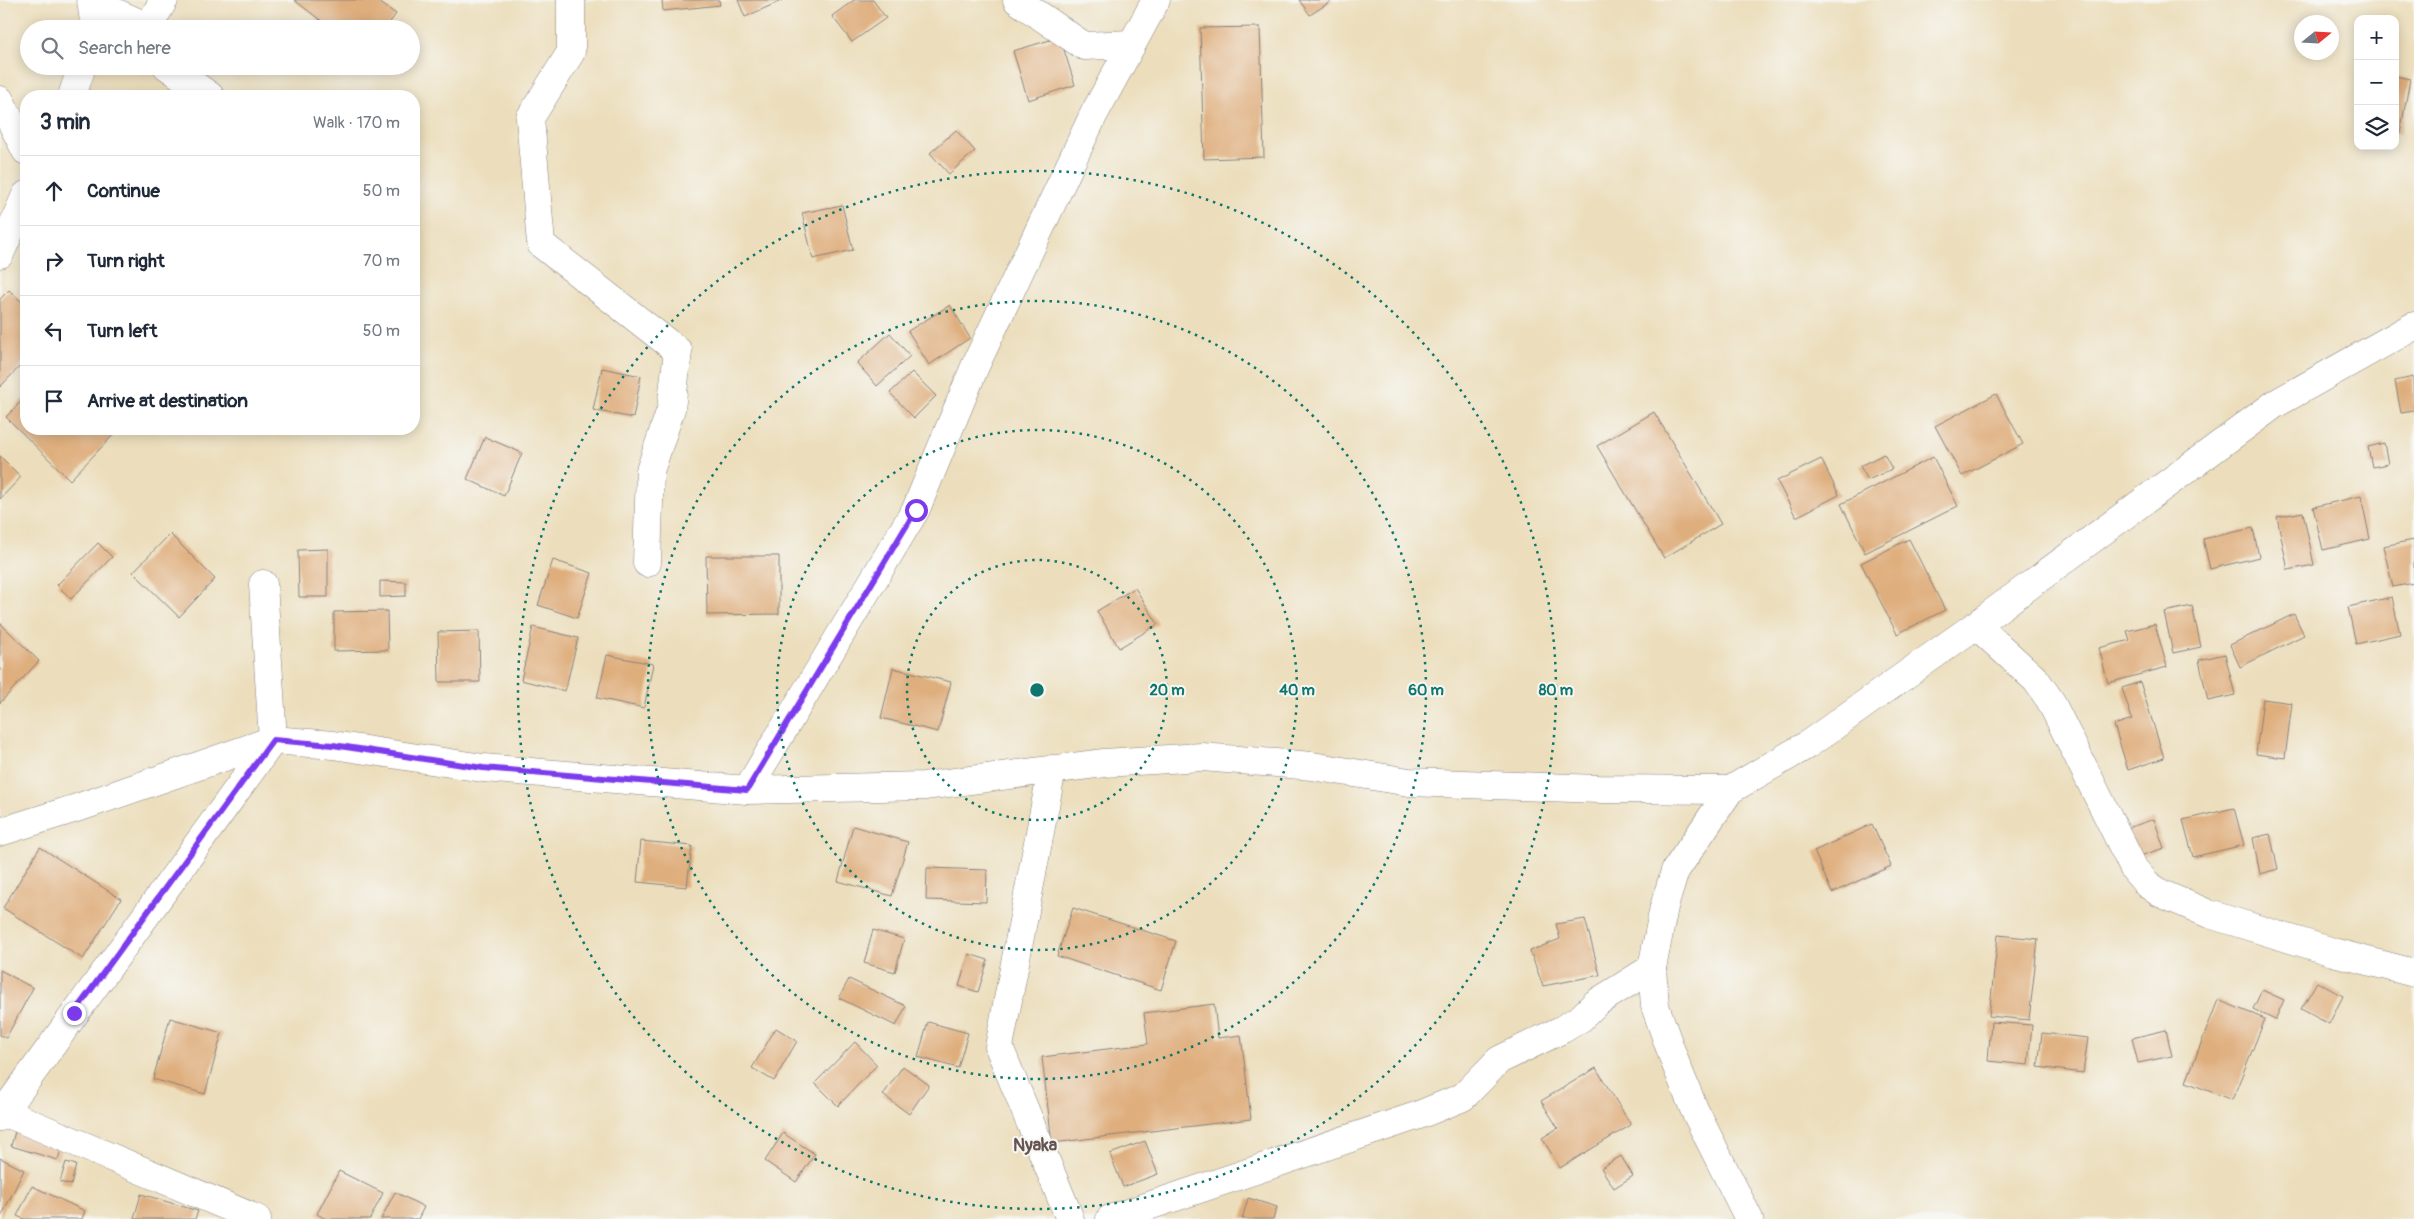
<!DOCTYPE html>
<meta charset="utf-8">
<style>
:root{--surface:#fff;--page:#f2f2f3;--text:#1f2937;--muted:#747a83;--line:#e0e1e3}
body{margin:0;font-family:Pangolin,sans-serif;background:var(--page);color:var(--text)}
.controls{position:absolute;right:15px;top:15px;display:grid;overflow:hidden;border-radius:10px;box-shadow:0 2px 12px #0003}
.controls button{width:45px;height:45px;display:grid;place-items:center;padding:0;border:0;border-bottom:1px solid var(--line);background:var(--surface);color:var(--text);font:25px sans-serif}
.compass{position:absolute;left:2294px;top:15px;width:45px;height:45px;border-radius:50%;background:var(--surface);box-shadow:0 2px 12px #0003;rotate:72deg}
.stop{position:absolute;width:15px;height:15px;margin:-11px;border:4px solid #7c3aed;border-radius:50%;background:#fff}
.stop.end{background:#7c3aed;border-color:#fff;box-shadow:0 1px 5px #0008}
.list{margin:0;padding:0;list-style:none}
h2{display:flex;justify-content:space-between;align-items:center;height:65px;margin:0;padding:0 20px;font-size:21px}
h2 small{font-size:16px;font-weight:400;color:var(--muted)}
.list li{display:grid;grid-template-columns:32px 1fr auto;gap:15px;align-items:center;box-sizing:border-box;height:70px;padding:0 20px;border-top:1px solid var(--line)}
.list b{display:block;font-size:19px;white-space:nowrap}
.list em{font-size:16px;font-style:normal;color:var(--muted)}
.icon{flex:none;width:28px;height:28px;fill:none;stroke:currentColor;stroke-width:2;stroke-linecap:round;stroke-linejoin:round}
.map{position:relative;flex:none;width:2414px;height:1219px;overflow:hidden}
.search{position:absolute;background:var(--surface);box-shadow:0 2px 12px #0003;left:20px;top:20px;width:400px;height:55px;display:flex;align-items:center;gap:12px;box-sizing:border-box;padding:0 18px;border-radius:28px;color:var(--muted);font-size:19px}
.panel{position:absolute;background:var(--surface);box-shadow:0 2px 12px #0003;left:20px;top:90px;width:400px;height:345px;border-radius:20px}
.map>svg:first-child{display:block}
.building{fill:#dfae7d}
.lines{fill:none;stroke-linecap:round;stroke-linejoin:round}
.minor-casing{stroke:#87807c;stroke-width:29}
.minor{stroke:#fff;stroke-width:28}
.route{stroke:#7c3aed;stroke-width:6}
.ring{fill:none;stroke:#0f766e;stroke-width:2.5;stroke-dasharray:2.5 5}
.labels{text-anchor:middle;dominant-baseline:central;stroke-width:4;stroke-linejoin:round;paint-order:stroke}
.quarter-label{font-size:18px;font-weight:bold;fill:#645352;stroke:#f6f6f2}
.centre{fill:#0f766e;stroke:#f6f6f2;stroke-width:2.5}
.ring-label{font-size:15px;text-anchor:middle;font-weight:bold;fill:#0f766e;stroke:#f6f6f2;stroke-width:4;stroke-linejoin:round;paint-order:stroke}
</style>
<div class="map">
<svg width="2414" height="1219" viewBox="0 0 2414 1219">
<rect width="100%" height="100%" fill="#f6f6f2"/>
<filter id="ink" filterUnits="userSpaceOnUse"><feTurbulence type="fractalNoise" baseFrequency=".02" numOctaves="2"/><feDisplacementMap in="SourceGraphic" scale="10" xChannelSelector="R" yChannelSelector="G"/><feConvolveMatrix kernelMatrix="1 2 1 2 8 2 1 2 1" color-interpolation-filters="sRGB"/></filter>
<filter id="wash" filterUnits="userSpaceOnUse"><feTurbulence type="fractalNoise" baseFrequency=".0096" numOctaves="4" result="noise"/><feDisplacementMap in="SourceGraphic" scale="20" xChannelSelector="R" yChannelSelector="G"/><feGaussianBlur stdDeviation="1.12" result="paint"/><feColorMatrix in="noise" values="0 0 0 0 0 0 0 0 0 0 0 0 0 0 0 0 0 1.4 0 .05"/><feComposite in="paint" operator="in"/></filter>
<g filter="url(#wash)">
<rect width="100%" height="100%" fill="#ecdebc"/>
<g id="blocks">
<g class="building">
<polygon points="294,0 376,0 396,14 385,29 332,29"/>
<polygon points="662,0 719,0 720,5 663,11"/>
<polygon points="738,0 783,0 745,17"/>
<polygon points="854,0 873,0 886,18 852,42 832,16"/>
<polygon points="1299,0 1333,0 1310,15"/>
<polygon points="1260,27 1264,157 1204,159 1200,28"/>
<polygon points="1060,37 1075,85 1028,100 1013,51"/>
<polygon points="2395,76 2410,79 2400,134 2395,133"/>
<polygon points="956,130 975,151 949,174 930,153"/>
<polygon points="842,205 853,250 813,259 802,213"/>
<polygon points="9,290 26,306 26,360 0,387 0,299"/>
<polygon points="950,305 970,338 929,365 908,331"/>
<polygon points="890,333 910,356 877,386 857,363"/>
<polygon points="602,368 641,376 633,418 593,410"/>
<polygon points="912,372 936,396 914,418 890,393"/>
<polygon points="2413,377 2414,411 2401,413 2395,381"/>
<polygon points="1996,394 2023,444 1962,476 1935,426"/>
<polygon points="26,396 26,429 119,429 70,480 6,417"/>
<polygon points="1654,412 1721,524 1664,558 1597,446"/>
<polygon points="485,437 522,453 504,496 467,479"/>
<polygon points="2384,443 2388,464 2372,467 2368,447"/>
<polygon points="1884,454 1892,469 1868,480 1860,466"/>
<polygon points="0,456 21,477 0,499"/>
<polygon points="1933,457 1958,506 1865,553 1841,504"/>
<polygon points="1821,459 1839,495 1796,517 1777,481"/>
<polygon points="2361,496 2370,539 2323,550 2313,507"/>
<polygon points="2303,512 2314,565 2288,570 2277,517"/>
<polygon points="2253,528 2259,557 2210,569 2203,539"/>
<polygon points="170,534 215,579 179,617 133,572"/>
<polygon points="1909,539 1945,610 1897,634 1861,563"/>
<polygon points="2414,540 2414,583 2393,587 2383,546"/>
<polygon points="98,543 112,557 71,599 57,585"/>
<polygon points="328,549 328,597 299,597 298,550"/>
<polygon points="706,556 779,556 779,614 707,615"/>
<polygon points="553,560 592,573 577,618 538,605"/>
<polygon points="380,581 406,582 406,596 380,597"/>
<polygon points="1135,588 1158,624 1119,648 1097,611"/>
<polygon points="2392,597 2400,634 2356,644 2348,607"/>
<polygon points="2192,606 2201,647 2173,653 2164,612"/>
<polygon points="387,611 388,650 334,651 334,612"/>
<polygon points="2294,614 2304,635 2240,667 2230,645"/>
<polygon points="0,623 39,661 0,703"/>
<polygon points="2155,624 2167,667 2108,683 2099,648 2130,640 2127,631"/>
<polygon points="533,627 578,638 565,691 521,680"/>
<polygon points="479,631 480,682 439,682 438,632"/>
<polygon points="2225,654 2235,695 2208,701 2199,660"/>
<polygon points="607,655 653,664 644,708 597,698"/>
<polygon points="893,668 951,682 938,732 881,718"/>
<polygon points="2140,682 2164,758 2128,770 2114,725 2132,719 2122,688"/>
<polygon points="2263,699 2292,703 2285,758 2256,754"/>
<polygon points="2234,808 2244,845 2193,857 2183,820"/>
<polygon points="2154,819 2164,848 2137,857 2128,828"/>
<polygon points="1872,824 1891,866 1832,893 1814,851"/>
<polygon points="853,826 908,842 892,896 838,881"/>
<polygon points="2270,834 2278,869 2260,874 2253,838"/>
<polygon points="641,841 692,846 687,887 637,882"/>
<polygon points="40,847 121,899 83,959 3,908"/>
<polygon points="927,868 987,870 986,902 926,900"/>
<polygon points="1073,908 1176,941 1161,990 1057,956"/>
<polygon points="1585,919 1600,975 1543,986 1530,951 1560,939 1556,924"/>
<polygon points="873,930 904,939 895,972 864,963"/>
<polygon points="1998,935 2038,939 2029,1020 1989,1016"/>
<polygon points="969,954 988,960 978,992 959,986"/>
<polygon points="0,970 33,988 6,1038 0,1035"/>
<polygon points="849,979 906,1006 896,1026 839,998"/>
<polygon points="2317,982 2343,996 2329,1024 2301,1009"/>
<polygon points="2262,990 2284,1000 2275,1020 2253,1009"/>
<polygon points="2218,1000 2265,1019 2232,1100 2186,1082"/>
<polygon points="1214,1004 1218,1038 1241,1035 1251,1119 1052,1143 1042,1057 1148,1044 1144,1013"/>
<polygon points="170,1018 222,1033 205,1094 153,1079"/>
<polygon points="928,1022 968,1033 958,1068 918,1057"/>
<polygon points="1991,1022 2032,1025 2028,1065 1988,1061"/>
<polygon points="776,1028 797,1041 774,1081 752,1068"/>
<polygon points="2166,1030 2172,1056 2138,1063 2132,1038"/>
<polygon points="2042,1033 2088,1038 2083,1073 2038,1067"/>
<polygon points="855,1042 877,1065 838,1106 815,1083"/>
<polygon points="903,1066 929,1085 909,1114 883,1095"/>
<polygon points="1596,1068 1631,1125 1560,1168 1542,1138 1558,1128 1541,1101"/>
<polygon points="16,1128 63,1142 58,1160 11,1146"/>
<polygon points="783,1133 815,1154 796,1182 765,1161"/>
<polygon points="1145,1141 1158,1174 1123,1187 1110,1154"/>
<polygon points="1621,1156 1633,1176 1614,1188 1601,1168"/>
<polygon points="0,1158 24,1170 0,1219"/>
<polygon points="66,1162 76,1165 71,1185 60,1182"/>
<polygon points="339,1171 383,1193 370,1219 326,1219 317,1214"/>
<polygon points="32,1186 85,1211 82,1219 24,1219 17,1216"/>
<polygon points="395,1192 424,1207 418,1219 381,1219"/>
<polygon points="141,1194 198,1211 195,1219 134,1219"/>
<polygon points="1248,1198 1277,1207 1273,1219 1242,1219"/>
</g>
</g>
</g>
<g filter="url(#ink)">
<use href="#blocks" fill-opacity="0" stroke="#87807c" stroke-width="1"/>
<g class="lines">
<g class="minor-casing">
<g id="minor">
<polyline points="91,0 95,29"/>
<polyline points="571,0 571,52 530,118 541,244 678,351 671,409 650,471 647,563"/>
<polyline points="1017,0 1084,46 1132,44"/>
<polyline points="92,2 148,27"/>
<polyline points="149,29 148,27 164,0"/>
<polyline points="167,66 210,96"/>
<polyline points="72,96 82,66"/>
<polyline points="0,100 26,151"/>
<polyline points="0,254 26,195"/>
<polyline points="1976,625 2036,680 2050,700 2134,869 2147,884 2160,893 2209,914 2333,952 2414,973"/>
<polyline points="1052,769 999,1047 1070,1219"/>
<polyline points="747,790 916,509 976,364 1094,114 1156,0"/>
<polyline points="0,832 83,806 273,740 333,745 483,768 747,790 924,786 1104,763 1202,757 1312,766 1409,782 1599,789 1730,790"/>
<polyline points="4,1112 257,1219"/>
<polyline points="0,1117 273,740 263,584"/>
<polyline points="1110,1219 1419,1115 1463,1097 1499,1060 1563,1029 1581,1018 1596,1003 1652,968"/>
<polyline points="1749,1219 1694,1109 1675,1062 1655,1006 1652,968 1664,907 1675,871 1730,790 1807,745 1976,625 2275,404 2414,326"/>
</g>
</g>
<use href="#minor" class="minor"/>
</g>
</g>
<g class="lines" filter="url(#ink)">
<polyline class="route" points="74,1013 273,740 333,745 483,768 747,790 916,510"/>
</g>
<g class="ring">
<circle cx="1037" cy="690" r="130"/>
<circle cx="1037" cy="690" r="260"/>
<circle cx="1037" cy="690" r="389"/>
<circle cx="1037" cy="690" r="519"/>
</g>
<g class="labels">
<g class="quarter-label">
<text x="1035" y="1145">Nyaka</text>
</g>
</g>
<circle cx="1037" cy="690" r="8" class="centre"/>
<g class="ring-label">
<text x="1167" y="695">20 m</text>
<text x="1297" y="695">40 m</text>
<text x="1426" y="695">60 m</text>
<text x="1556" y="695">80 m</text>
</g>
</svg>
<div class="controls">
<button>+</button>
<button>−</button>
<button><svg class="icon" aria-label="layers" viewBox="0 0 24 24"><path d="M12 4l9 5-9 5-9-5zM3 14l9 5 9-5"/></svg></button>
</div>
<svg class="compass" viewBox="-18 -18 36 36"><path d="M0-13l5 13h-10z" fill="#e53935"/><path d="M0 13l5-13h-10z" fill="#747a83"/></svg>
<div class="stop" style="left:916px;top:510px"></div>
<div class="stop end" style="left:74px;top:1013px"></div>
<div class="search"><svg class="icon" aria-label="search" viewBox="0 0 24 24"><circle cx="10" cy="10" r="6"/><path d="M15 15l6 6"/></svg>Search here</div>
<section class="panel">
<h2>3 min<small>Walk · 170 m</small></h2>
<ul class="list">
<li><svg class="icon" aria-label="ahead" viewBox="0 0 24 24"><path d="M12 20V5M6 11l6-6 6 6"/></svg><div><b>Continue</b></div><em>50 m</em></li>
<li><svg class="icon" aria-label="right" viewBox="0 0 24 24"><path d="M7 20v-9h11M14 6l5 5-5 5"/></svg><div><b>Turn right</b></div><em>70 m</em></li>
<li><svg class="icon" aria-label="left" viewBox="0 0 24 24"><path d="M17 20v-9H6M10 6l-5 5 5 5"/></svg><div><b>Turn left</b></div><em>50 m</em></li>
<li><svg class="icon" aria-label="arrive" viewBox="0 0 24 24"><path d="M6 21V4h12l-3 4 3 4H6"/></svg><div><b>Arrive at destination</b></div></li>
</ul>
</section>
</div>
